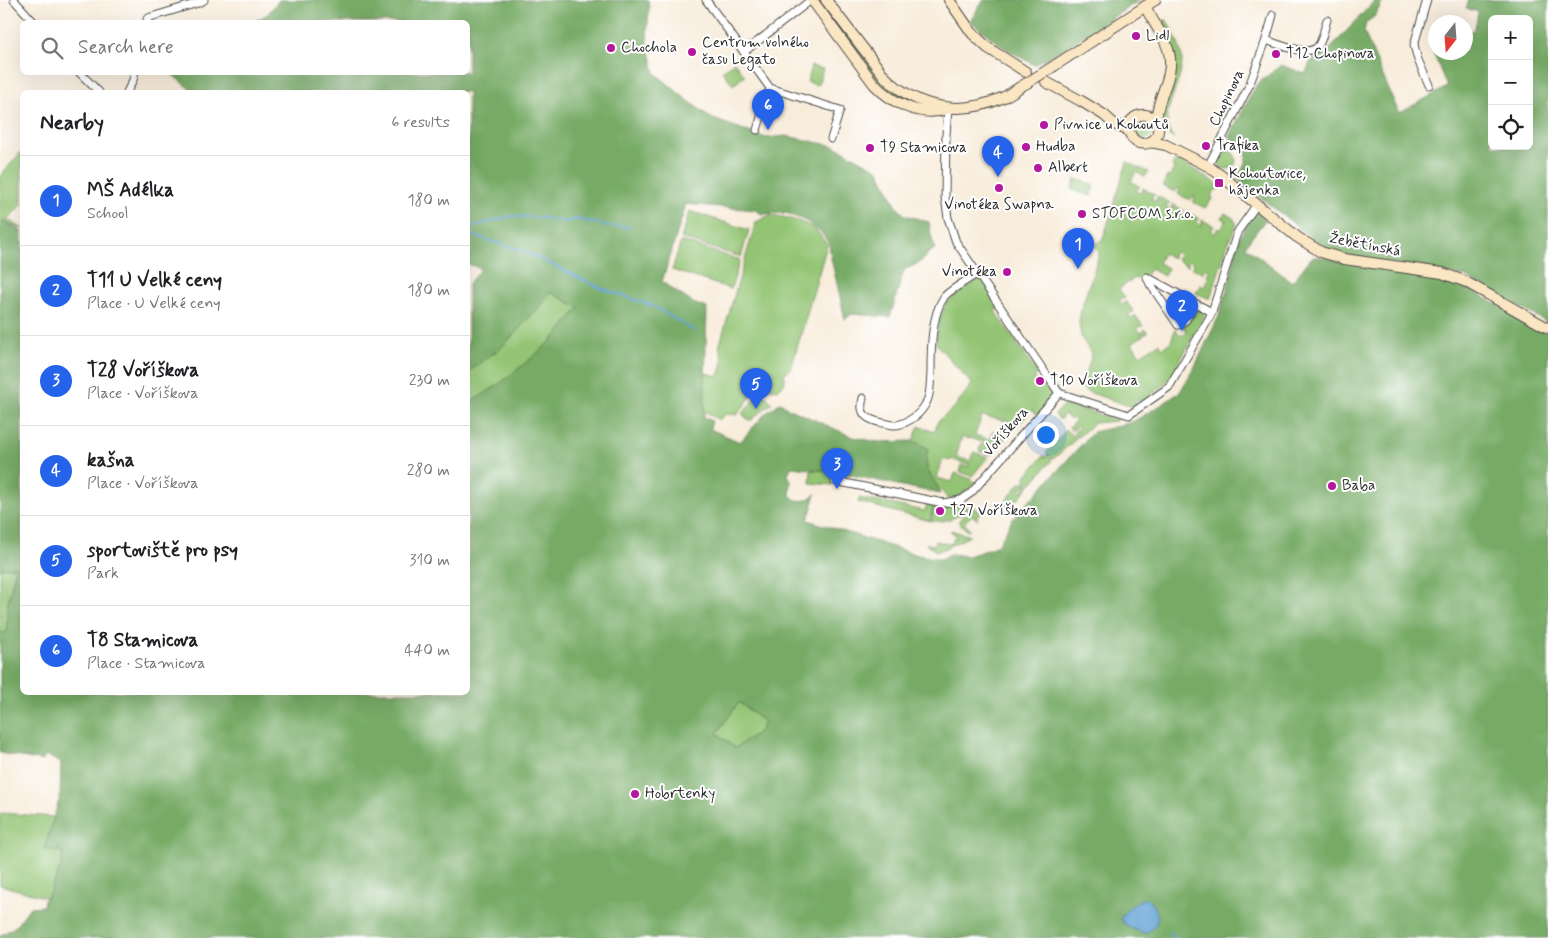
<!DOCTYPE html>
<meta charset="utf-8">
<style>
:root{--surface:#fff;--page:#f2f2f2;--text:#202124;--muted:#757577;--line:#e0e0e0;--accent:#2563eb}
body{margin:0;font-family:Mynerve,sans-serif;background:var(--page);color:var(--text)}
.controls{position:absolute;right:15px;top:15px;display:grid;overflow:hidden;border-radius:8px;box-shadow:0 5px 20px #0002}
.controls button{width:45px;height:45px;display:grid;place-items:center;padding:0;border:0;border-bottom:1px solid var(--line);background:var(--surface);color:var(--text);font:25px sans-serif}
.compass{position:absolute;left:1428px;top:15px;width:45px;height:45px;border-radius:50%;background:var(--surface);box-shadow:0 5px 20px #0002;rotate:197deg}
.you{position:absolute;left:1045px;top:434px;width:18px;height:18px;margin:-12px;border:4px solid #fff;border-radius:50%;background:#1a73e8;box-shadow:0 0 0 8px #1a73e833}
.badge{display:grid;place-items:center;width:32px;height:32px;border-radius:50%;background:var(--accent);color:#fff;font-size:16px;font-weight:700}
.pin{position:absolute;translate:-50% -41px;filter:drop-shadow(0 1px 2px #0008)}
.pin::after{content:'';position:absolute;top:26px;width:18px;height:15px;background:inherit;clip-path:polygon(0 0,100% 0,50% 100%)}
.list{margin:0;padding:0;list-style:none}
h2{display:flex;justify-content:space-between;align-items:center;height:65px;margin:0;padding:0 20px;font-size:21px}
h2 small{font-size:16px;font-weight:400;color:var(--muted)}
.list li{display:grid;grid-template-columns:32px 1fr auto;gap:15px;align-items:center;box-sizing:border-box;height:90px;padding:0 20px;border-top:1px solid var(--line)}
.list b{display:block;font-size:19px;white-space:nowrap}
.list p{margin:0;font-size:16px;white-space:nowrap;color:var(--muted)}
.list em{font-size:16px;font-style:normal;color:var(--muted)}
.icon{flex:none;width:28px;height:28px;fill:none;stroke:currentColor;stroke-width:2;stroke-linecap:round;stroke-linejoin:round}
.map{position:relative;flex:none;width:1548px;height:938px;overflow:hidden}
.search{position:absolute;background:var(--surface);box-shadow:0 5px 20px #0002;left:20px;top:20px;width:450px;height:55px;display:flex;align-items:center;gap:12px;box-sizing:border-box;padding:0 18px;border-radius:8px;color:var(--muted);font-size:19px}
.panel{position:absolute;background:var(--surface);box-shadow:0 5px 20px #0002;left:20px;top:90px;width:450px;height:605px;border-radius:8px}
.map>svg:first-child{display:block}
.green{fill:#93c473;stroke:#5f784f;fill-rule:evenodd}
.forest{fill:#76aa65;stroke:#506a48;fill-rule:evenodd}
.water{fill:#60a0d3;stroke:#46667f}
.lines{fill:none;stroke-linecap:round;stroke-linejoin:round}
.stream{stroke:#60a0d3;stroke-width:2}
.street-casing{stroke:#4a4845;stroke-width:9}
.secondary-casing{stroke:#4a4845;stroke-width:12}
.street{stroke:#fff;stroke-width:7}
.secondary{stroke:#fbe6c4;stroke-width:10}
.secondary-bridge-casing{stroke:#4a4845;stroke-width:12;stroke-linecap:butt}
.secondary-bridge{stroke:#fbe6c4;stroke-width:10}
.poi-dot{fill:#b5179e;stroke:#fff;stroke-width:2}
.labels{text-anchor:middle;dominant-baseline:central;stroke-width:4;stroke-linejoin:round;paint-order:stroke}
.poi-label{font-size:15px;fill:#2b2b2b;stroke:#fff;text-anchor:start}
.street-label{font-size:15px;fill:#2b2b2b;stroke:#fff}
</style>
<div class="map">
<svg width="1548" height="938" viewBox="0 0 1548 938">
<rect width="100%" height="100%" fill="#fff"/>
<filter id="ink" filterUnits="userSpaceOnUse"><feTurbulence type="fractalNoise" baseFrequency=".02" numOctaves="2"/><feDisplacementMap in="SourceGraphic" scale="10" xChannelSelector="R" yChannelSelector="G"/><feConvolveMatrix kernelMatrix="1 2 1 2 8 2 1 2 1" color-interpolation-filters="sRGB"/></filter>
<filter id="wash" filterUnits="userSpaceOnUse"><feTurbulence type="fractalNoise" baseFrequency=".0096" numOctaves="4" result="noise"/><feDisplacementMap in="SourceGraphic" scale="20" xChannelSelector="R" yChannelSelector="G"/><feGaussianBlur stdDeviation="1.12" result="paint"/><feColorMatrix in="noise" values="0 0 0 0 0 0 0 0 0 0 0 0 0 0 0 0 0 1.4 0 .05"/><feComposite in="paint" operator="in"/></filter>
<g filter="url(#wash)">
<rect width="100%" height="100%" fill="#f8ecda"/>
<g class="green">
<polygon points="824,5 908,99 906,103 879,84 822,8"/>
<path d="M1166,19c5,8 16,30 16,40 1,28 -28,58 -8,80l-8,-6c-13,-29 8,-41 10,-67 0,-15 -7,-27 -14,-40z"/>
<polygon points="734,62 745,76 733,85 722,71"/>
<polygon points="811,66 823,69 818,85 807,82"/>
<circle cx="1144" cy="129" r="10"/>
<polygon points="22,151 22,205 7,219 22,228 20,229 0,219 0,176"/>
<circle cx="1227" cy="160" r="9"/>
<polygon points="1177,159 1221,186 1218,190 1216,189 1211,196 1213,198 1205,208 1193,202 1195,198 1193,196 1190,200 1178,194 1180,189 1178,188 1175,192 1163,186 1167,176 1170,177 1174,168 1172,166"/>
<polygon points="1127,162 1148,172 1145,177 1136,172 1131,181 1140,187 1136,190 1137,192 1142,193 1143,188 1155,195 1151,198 1152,200 1157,201 1157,196 1170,203 1166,205 1167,208 1172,209 1172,204 1185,211 1181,214 1182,216 1187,217 1187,212 1200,219 1196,222 1199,225 1202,225 1202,220 1214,226 1211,230 1214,233 1216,233 1217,228 1221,230 1226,220 1222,218 1225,213 1233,218 1237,224 1228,243 1210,299 1196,293 1200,285 1204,287 1209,277 1206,275 1209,272 1208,269 1203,269 1203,273 1191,267 1194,264 1191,260 1188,261 1188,266 1177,260 1177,257 1179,258 1180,256 1176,252 1174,253 1173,258 1163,253 1158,263 1168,268 1164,276 1151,269 1141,280 1135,278 1119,289 1125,298 1120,299 1120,302 1123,305 1126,301 1134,312 1129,313 1130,318 1133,319 1135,315 1143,326 1138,327 1138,330 1142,333 1145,329 1148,332 1132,343 1140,355 1159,343 1162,348 1171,342 1175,329 1180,336 1187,332 1182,324 1195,309 1199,309 1206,313 1173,374 1162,387 1141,402 1139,400 1135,402 1135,406 1132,407 1085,391 1085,389 1076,385 1082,381 1090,362 1091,353 1081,337 1079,323 1081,309 1099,255 1098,250 1094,246 1103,239"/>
<polygon points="1075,179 1095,185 1092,196 1072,190"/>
<polygon points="690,211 749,230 741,257 681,238"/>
<path d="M770,215c14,2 37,6 48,17 3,4 6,9 9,13l-36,124 -7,4 1,10 -7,7 -12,-2 -9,1 -20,26 -11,-1 -7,6 -15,-9 1,-38 13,3c6,-9 6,-20 1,-29l37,-125z"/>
<polygon points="681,241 740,260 731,289 672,270"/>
<path d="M981,278l20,29 -6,4 43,63 -4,3 5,8 10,-6 10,14 -20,23 -7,-6 -42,45 -11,-4 2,-7 7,2v-2l-18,-6 -1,1 -7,-2 -6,20 14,4 4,-9 14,5 -16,19 -12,-4 2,-7 6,2 1,-2 -18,-6 -1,2 -7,-2 -6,19 15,4 3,-9 16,6 4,4c-8,8 -16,14 -27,16 -15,-19 -26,-26 -20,-51l-15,-7 6,-15 15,6 4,-11 15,-12 19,-25 -36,-40 3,-24 8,-18zM982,416l30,6 2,2 -13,2 -2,6 -6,-1 -3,9 -15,-5z"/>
<polygon points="550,292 579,308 557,335 540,351 506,379 486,393 468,403 468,372 502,347 540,306"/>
<polygon points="761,391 772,403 750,421 742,414"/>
<polygon points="1064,404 1117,420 1116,421 1094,423 1078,437 1076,437 1073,434 1079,427 1077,426 1072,431 1069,427 1076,420 1073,418 1071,420 1064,414 1060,420 1055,415"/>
<polygon points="1066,430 1076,439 1053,459 1046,453"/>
<polygon points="1044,455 1046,457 1047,455 1052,460 1031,484 1024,478"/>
<polygon points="811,470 834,471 832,485 810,483"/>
<polygon points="1025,481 1027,482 1020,490 1022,491 1027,485 1027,483 1030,485 1008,510 1003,505 1019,484"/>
<polygon points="859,498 925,511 927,503 933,506 930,521 858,502"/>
<path d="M963,503l3,5 7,-4c-12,12 -25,19 -42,17l3,-15 5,-1 -1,8 4,1 2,-8h11z"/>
<polygon points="974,506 981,513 976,517 978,519 978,520 972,515 964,523 970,529 968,531 959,523 959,520"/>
<polygon points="951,530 970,536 937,552 926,544 934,545 935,541 952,544 953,538 956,538 956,536 954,535 954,532 951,532"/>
<polygon points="16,566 7,607 7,633 0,633 0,568"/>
<polygon points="739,702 764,722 760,731 735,748 717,733"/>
<polygon points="0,813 54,817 45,849 63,852 61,866 47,898 0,885"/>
</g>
<g class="forest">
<path d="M279,0h369l1,7 -2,31 8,35 26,22 30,23 55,20 20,-2 49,10 44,24 18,37 8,8 24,7 2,13 4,14 -7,4c-3,9 -16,13 -24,17l-14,47 -38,-3 -7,5 -14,-61 -2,-14 -8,-12 -15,-11 -20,-8 -24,1 -7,-4 -69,-6 -24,78 31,21 14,5 -3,109 8,4 -2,8 30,13 25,-28 16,-12 7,6 65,29 25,5 35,-1 15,7c-6,27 5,24 12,46l-103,-22 -46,-5 -3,8 3,6 -1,14c9,10 16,5 26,-1l-8,26 110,35 23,4 9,-5 17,2 11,-3 20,-8 14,-25 81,-88 26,-6 15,-5 27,-16 19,-13 15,-26 24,-50 11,-37 8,-39 7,-13 11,-15 10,7 -21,27 47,36 20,-25h10l119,20 21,8 86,48v605h-1548v-2l16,-10 14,-19 13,-1 1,-7 3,-1 14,-32 2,-14 -19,-3 16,-52 1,-34 -16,-8 -2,6 -43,-8v-120l7,-1v-25l9,-40 -16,1v-349l22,13v460h446v-289l18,-10 20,-14 34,-28 17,-16 22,-27 -29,-16 -10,14 -38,41 -34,25v-88l13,-15 -13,-5v-172h-274l-24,-19 298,-1v-50h-215l15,-8zM739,702l25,20 -4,9 -25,17 -18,-15z"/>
<polygon points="984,0 1140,0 1060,51 1034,65 1003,47 970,21"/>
<path d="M1375,0h8l-8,16 -9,7 -2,9 35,81 48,-26 -16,-40h4l1,5h30v-17l9,-7 3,-16 -12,-4 3,-8h79v323l-82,-46 -121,-22 -18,-5 -90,-71 9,-17v-9l-15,-13 -1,-6 27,-50 24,-19 24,9 6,-13 20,-13zM1492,19h37v127h-37z"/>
</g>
<path class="water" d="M1146,898c14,12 17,25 0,35 -11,-2 -19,-5 -26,-14 6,-10 15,-18 26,-21z"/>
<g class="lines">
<g class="stream">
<polyline points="468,228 511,216 546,218 567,222 576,219 609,226 629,227"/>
<polyline points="468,234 524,251 598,287 653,306 695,331"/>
<polyline points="1169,932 1177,938"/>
</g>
</g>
</g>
<g filter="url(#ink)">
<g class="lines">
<g class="street-casing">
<g id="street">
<polyline points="14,0 34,22"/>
<polyline points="706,0 770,88 840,110 831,139"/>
<polyline points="1427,0 1414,45 1418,60 1429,85"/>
<polyline points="147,22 147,19 151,17 198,3 204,0"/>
<polyline points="1266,40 1273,15"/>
<polyline points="744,52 811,0"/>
<polyline points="79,72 99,92"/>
<polyline points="127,92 133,80 135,72"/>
<polyline points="948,108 946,135 945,197 948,218 956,242 1059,393"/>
<polyline points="757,130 770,88"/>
<path d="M1208,166l41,-80 17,-46c12,4 43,18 52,6 5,-6 6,-18 9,-26"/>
<polyline points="1195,303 1186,320 1178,325 1150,284 1147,277 1208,310 1212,312"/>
<polyline points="1059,393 1129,415 1169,387 1207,322 1212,312 1235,239 1238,231 1257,204"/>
<path d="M863,398c-5,17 5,22 20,25 3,0 7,2 11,2 10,0 23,-8 29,-17 8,-10 7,-24 8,-36 0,-22 0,-56 13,-75 4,-6 27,-19 34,-24"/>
<polyline points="835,481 943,503 961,500 971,493 1059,393"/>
</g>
</g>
<g class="secondary-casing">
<g id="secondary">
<path d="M812,0l62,84c18,19 46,34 73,25"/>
<path d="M826,0l59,77c33,32 76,40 119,20 8,-4 15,-10 23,-14"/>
<polyline points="949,0 972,33 988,48 1026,72"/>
<path d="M1145,6c8,17 23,34 25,52 2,20 -11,37 -13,56 -1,8 4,15 -1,23 -5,9 -20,9 -25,-1 -9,-17 14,-30 26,-14"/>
<polyline points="1054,66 1155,0"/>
<polyline points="1046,82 1081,101 1104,115 1114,124 1129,131"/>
<polyline points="1150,142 1166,145 1208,166 1223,177 1297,237 1321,252 1344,259 1442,273 1464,281 1548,328"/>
</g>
</g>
<use href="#street" class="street"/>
<use href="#secondary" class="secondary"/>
<g class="secondary-bridge-casing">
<polyline id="secondary-bridge" points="1027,83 1054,66"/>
</g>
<use href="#secondary-bridge" class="secondary-bridge"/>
</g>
</g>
<g class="poi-dot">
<circle cx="1136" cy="36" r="5"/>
<circle cx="611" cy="48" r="5"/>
<circle cx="692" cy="52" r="5"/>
<circle cx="1276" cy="54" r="5"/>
<circle cx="1044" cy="125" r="5"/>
<circle cx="1206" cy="146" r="5"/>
<circle cx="1026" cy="147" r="5"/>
<circle cx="870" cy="148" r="5"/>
<circle cx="1038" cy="168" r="5"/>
<rect x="1214" y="178" width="10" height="10" rx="2.5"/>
<circle cx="999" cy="188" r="5"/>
<circle cx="1082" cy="214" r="5"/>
<circle cx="1007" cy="272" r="5"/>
<circle cx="1040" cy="381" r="5"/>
<circle cx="1332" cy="486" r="5"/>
<circle cx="940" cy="511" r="5"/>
<circle cx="635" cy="794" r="5"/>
</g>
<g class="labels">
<g class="poi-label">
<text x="1146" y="36">Lidl</text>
<text x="702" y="43">Centrum volného<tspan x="702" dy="17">času Legato</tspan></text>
<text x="621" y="48">Chochola</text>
<text x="1286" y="54">T12 Chopinova</text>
<text x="1054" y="125">Pivnice u Kohoutů</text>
<text x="1216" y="146">Trafika</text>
<text x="1036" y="147">Hudba</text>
<text x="880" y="148">T9 Stamicova</text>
<text x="1048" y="168">Albert</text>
<text x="1229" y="174">Kohoutovice,<tspan x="1229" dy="17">hájenka</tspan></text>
<text x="999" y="205" text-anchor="middle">Vinotéka Swapna</text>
<text x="1092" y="214">STOFCOM s.r.o.</text>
<text x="997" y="272" text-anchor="end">Vinotéka</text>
<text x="1050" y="381">T10 Voříškova</text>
<text x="1342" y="486">Baba</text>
<text x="950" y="511">T27 Voříškova</text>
<text x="645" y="794">Hobrtenky</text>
</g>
<g class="street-label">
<text transform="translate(1227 98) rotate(-64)">Chopinova</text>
<text transform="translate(1365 245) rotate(11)">Žebětínská</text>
<text transform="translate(1006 432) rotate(-49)">Voříškova</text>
</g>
</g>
</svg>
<div class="controls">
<button>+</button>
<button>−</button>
<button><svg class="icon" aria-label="locate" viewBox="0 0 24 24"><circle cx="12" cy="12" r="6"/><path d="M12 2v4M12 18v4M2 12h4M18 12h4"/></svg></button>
</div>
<svg class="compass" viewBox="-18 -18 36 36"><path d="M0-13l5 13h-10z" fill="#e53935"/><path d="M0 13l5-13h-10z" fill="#757577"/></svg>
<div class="you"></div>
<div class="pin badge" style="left:1078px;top:269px">1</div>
<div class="pin badge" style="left:1182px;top:331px">2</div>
<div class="pin badge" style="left:837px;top:489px">3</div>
<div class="pin badge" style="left:998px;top:177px">4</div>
<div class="pin badge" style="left:756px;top:409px">5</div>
<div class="pin badge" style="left:768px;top:130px">6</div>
<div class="search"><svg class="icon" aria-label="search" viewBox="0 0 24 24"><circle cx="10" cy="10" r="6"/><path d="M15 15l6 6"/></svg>Search here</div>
<section class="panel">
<h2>Nearby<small>6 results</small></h2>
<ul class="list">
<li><span class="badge">1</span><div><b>MŠ Adélka</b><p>School</p></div><em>180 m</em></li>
<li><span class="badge">2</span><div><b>T11 U Velké ceny</b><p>Place · U Velké ceny</p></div><em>180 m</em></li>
<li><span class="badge">3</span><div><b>T28 Voříškova</b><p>Place · Voříškova</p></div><em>230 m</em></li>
<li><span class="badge">4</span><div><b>kašna</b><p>Place · Voříškova</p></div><em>280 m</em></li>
<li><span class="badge">5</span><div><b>sportoviště pro psy</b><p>Park</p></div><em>310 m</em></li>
<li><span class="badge">6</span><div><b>T8 Stamicova</b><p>Place · Stamicova</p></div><em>440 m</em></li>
</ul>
</section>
</div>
